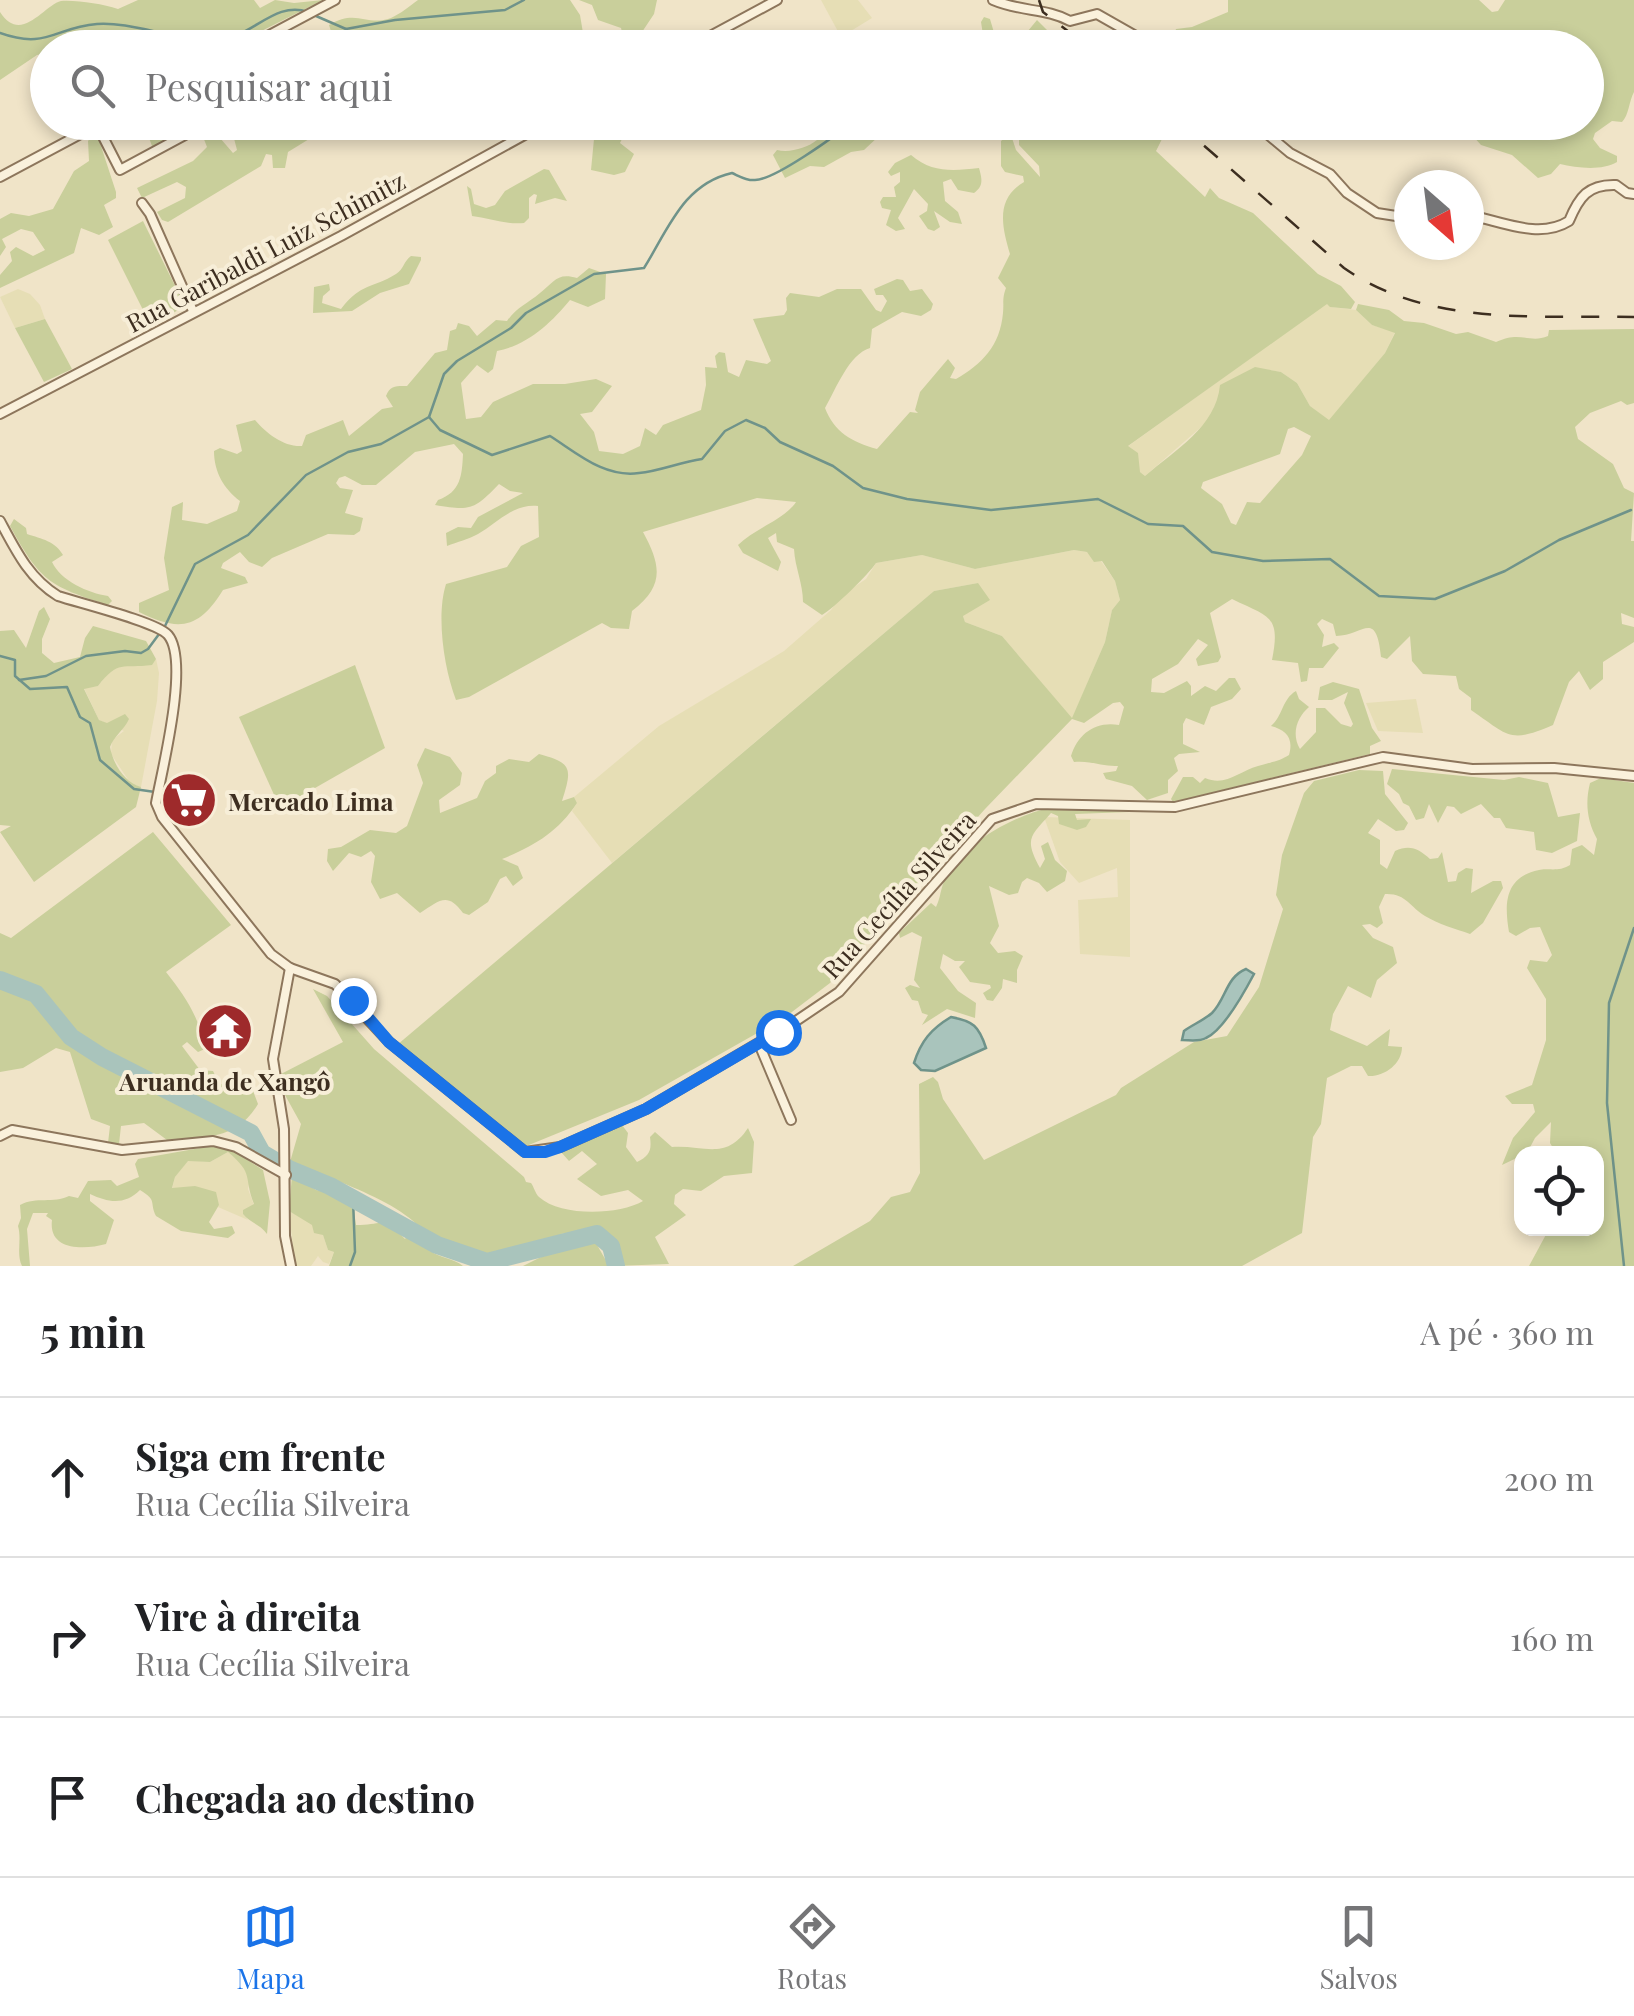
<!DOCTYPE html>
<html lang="pt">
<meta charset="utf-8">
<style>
:root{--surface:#fff;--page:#f2f2f2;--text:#202124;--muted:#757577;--line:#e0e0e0;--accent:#1a73e8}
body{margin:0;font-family:"Playfair Display",serif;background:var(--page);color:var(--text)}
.controls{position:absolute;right:30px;bottom:30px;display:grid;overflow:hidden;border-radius:20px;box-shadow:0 5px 15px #0003}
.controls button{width:90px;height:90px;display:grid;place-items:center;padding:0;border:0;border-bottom:2px solid var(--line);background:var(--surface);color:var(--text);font:50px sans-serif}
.compass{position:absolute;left:1394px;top:170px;width:90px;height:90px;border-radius:50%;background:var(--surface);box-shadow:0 5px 15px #0003;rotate:152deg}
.stop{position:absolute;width:30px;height:30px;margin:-22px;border:8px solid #1a73e8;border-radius:50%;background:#fff}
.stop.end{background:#1a73e8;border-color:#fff;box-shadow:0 2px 10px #0008}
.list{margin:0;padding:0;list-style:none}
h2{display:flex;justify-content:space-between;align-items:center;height:130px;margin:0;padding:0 40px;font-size:42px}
h2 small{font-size:32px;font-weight:400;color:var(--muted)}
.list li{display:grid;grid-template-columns:65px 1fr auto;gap:30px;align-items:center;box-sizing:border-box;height:160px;padding:0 40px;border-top:2px solid var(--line)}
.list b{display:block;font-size:38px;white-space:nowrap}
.list p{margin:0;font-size:32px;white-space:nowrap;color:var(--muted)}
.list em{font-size:32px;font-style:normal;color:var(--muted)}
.icon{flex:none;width:55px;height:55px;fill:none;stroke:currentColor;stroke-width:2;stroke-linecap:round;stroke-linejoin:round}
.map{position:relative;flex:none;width:1634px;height:1266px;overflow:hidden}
.search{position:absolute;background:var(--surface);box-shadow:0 5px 15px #0003;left:30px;right:30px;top:30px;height:110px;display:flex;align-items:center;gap:25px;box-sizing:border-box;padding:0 35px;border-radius:55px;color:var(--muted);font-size:38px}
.sheet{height:610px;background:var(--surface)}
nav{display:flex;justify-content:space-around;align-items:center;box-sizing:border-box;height:140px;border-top:2px solid var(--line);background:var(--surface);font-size:28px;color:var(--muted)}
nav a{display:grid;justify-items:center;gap:5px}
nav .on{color:var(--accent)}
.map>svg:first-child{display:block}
.farmland{fill:#e6deb5}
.green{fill:#c9cf9b;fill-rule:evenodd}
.water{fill:#a9c4bc;stroke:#6f938a;stroke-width:2.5}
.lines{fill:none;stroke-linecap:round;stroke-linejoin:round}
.stream{stroke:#6f938a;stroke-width:2.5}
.river{stroke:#a9c4bc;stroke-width:18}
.street-casing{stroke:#8d765c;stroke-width:12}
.street{stroke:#faf1dc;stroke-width:8}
.rail{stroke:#3d2e20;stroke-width:2.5;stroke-dasharray:18 18;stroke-linecap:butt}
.route{stroke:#1a73e8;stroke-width:12}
.labels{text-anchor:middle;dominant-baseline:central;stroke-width:8;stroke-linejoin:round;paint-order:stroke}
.street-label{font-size:25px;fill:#3d2e20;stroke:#f7eed8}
.poi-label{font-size:25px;font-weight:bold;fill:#3d2e20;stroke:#f7eed8;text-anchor:start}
</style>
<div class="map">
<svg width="1634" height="1266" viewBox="0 0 1634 1266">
<rect width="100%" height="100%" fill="#f0e4c8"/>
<g class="farmland">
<polygon points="821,0 858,0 872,18 841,37"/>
<polygon points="18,289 30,294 40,305 45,319 15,328 0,297"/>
<polygon points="1327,303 1331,307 1356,310 1372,325 1395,332 1385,353 1329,421 1310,406 1297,383 1281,372 1255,368 1218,404 1208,421 1145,476 1140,472 1127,447"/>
<polygon points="1074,550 1087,552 1101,561 1115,581 1120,600 1112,610 1105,642 1072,719 1002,636 965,622 963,616 978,583 934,591 612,863 572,811 577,803 574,797 659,726 784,651 831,610 842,595 866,579 876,563 922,555 975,569"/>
<polygon points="156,659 159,673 157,701 141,787 131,784 111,754 112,740 124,731 99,720 84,688 98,686 111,669 123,665 151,665"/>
<polygon points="1416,699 1423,733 1378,731 1366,703"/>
<polygon points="1044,817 1130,820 1130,957 1080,954 1078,900 1118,897 1117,868 1079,883 1060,862"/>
<polygon points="228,1152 244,1166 250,1178 248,1189 254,1205 243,1214 248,1220 218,1207 219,1205 172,1189 175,1177 188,1160 210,1162"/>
<polygon points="289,1211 312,1224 323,1235 328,1250 334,1252 329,1264 323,1262 318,1256 311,1266 295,1266"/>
</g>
<g class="green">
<path d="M138,0h116l6,8 15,-8 19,3 29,-3 -93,47h-94l-8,-9 -11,9h-19l1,-14c-12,-3 -24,5 -32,14l-19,1 -1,5 -10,2 -37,25v-68c21,33 44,-7 61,-11 17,-1 41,3 57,8z"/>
<path d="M418,0h152l10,15 3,18 -8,13 13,-5 11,6h-263l-7,-22c28,-17 37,2 62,-7 9,-4 19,-12 27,-18z"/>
<polygon points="579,0 657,0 654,14 640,35 642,47 626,47 621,28 598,20 592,5"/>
<path d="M1228,0h251l13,12 6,-1 7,-11h129v92c-5,9 -5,23 -12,30l-10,-1 -17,12 -2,6 7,9 17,8v6c-15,9 -40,6 -57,2l-9,10 -13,4 -26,-23 -31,-10 -20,-22 -12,5 -7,-5 144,-1v-74h-291l-9,-10 -12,6 -23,-11 -3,14 -24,1 -12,-15 -33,7 -5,-5 2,-6 16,-2 36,-15z"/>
<polygon points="984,17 990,19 995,36 1010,47 1018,37 1023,37 1037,20 1064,47 979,47 984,41 981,22"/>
<polygon points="637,122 678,123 680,134 671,138 651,126 635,125 624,135 620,143 634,154 625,172 614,175 591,170 594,139 606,140"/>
<polygon points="171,123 207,123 233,153 237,150 230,123 280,123 274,125 276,131 293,123 356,123 325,138 314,136 288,152 285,168 273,168 272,155 266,154 261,166 168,222 162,220 157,212 185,198 186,187 177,182 142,198 137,188 193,161 207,147 198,124 159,145 152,146 149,138 171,126"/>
<path d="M819,123v-1l67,1 -6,12 -16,15 -13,2 -27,15 -14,-1 -25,12 -12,-23 4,-5c13,3 30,-2 40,-10z"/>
<path d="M984,123h164l14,16 -6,12 49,46 5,-9 9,10 34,15 65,61 23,12 14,16 -4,7 -21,-2 -3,-3 -199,142 10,7 2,19 5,4c30,-26 71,-49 75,-91l35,-18 26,5 16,11 13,23 19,14 56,-67 10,-20 -23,-8 -16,-15 2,-6 31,6 15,11 20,2 32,11 12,-2 28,10c25,-12 33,2 52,-6l1,-6 85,-1v74l-7,2 -6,-4 -31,12 -15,14 3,12 35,25 11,24 10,5 -3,48h3v77l-13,-5 1,11 12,3v15l-31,20v17l-13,11 -11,-19 -10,11 -16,43c-44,19 -44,11 -82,-15v-12l-12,-9 -3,-13 -33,-2 -11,-13 -2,-25 -23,23 -6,-2c-5,-49 -18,-21 -45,-21l-3,-12 -11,-5 -5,5 7,11 -2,12 12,-4 5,5 -16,20h-14l-2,13 -6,1 -3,-19 -26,-3c9,-45 -3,-43 -40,-61l-22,14 11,44 -3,5 -20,4 -2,-7 12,-14 -10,-6 -20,25 -26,15 -1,13 13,1 23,-12 4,5v10l14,-10 11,5 13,-13h6l6,11 -9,10 -21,8 -7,18 -18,-7 -3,6v20l17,8 -21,2 -5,4 4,13 -10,9v13l-21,7 -15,-14 -26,-7 -3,-6 13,-2 2,-5c-15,1 -28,-6 -44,-4l-3,-6c7,-22 24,-35 48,-31l5,-18 -4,-5 -7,1 -29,20 -12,-4 -87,90 -155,174 -46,35 -145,82 -115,47 -127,-102 537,-454 44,-8 12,17 -27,16 2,6 37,14 70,82 33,-76 7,-32 8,-10 -5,-19 -13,-20 -8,1 -7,-10 -13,-2 -99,19 -53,-14 -46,8c-7,11 -43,46 -54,52l-19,-13c0,-19 -8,-34 -9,-53l-17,-7 -1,-9 -8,5 13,24 -3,9 -35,-18 -5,-8c17,-17 46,-25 58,-43l-39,-4 -114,34c18,33 22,54 -11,79l-3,18 -18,-1 -9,-5 -133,74 -13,3c-12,-31 -20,-84 -10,-116l61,-17 14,-21 18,-9 -1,-31c-24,-3 -41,17 -60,28 -9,5 -21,8 -31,12l-1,-13 12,-6 13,1 7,-11 45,-24 -13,-2 -11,-7c-25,26 -28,27 -64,21l3,-5c23,-8 24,-25 25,-46l-9,-10 -39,8 -39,33h-14l-17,-9 -6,2 -3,5 4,5 13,2 -8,23 18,5 -3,13 -6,4 -26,-1 -56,24 -10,9 -13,-5 -9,-10 -17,11 -2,5 24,9 3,6 -25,7c-24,39 -44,42 -84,22v-9l30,-13 -5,-32 8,-51 11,-5 -1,18 25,4 30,-13 3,-10c-16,-12 -26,-29 -26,-50l6,-3 17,6 5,-3 -6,-26 19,-5c12,14 29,27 47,26l4,-11 37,-15 6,16 33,-27 11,-2 -7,-11c4,-11 11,-10 21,-10l28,-33 12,-3 3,-19 6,-2 2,-6 11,3 8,10 19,-16 11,1c10,-14 20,-17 33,-28 14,-11 17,-21 37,-15l12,-10 17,6 -1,25 -17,8 -18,-7c-19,23 -42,45 -73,51l-4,18 -5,4 -11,-8 -16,18 5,36 15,-2 12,-15 40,-18h32l31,-5 16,7 -20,26 -12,2 14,18 5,19 24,3 17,-8 5,-18 11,7 7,-10 38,-15 5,-25 -1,-18 12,1 -2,-12 4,-4 6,1 3,19 11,5 7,-17 21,4 4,-3 -18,-42 31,-4 3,-5 -1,-12 4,-5 29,4 18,-8h24l15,21 5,2 6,-11 -4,-6h-7l-2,-6 23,-10 6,1 7,11 12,-2 11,15 -2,6 -10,6 -19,-4 -30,17 -2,19c-21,6 -34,41 -45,60 9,24 27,34 52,41l33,-37 8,1 -3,-3 5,-18 28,-33 7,9 -5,10 6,1c26,-15 44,-33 47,-66 1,-10 -1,-15 3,-25l-8,-10 12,-24c-8,-27 -15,-55 14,-72l-1,-6 -18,-4 -4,-6v-25l5,-4 6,1 4,12 24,27 -1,-11 -20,-21v-18l-12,-4 -5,11zM1294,427l17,9 -9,19 -42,48 -13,-1 -11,23 -5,-2 -9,-19 -21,-16 2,-6 77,-28 8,-25z"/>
<polygon points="92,136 98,137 116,192 116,198 104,205 113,227 99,235 81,228 74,253 0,288 0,275 12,261 10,252 16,247 33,256 45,250 33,232 21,229 2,239 6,247 0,256 0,219 11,213 29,216 53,209 74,171 89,161 88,141"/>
<path d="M911,155c21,18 42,16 68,13 3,11 5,18 -5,25l-16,-3 -7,-11 -8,3 2,19 13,11 4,12 -12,-2 -16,-11 6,16 -6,4 -6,-2 -9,-13 8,-5 1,-7 -14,-15 -16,29 7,11 -9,2 -10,-6 5,-15 -9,-2 -2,-6 3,-5h13l-2,-10 6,-5v-10l-9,4 -3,-4 7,-9z"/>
<path d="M544,169l5,1 18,31 -12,-3 -20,6 2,-9 -3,-1 -5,4v20l-5,5c-17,2 -35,-5 -52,-7l-5,-30 4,3 3,15 12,4 9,-3 10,-14z"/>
<polygon points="143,221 185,306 151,326 108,240"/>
<path d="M411,256l10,1v3l-12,24 -29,9 -28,18 -39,2 1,-26 15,-3 1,6 -7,6 -1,7 19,6c21,-27 31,-20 55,-35 8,-5 7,-12 15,-18z"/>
<polygon points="45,319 72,369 44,382 15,328"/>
<path d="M14,519l12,9 1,6c15,5 28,7 36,21l-11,7c9,19 36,31 56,34l4,5 -4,4c-59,-19 -68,-24 -98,-79z"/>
<path d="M44,607l6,12 -8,20v14l12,10 26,-6 5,-19 8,-12 53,15 10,18 -4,6c-30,4 -33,-6 -54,21l-14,3 15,31 8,3 18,-9 4,5c-5,11 -15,17 -19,28 3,17 15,36 31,40l-5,20 -102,75 -34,-50 11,-6 -11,-1v-194l14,-1 12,18 13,-37z"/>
<polygon points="355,665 385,748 280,808 239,717"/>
<path d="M1333,682l26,7 13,39 9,13 -11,5v8l-197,48 -2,-3 12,-22h10l7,6 5,-5c21,9 34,-7 53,-12 12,-4 20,-4 31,-11 5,-17 -3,-25 -18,-29 12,-10 11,-27 25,-35l3,8 10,8c-12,10 -18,27 -9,42l16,-17v-24h9l16,16 10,3 2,-3 -9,-21 4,-11 -16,8h-14l2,-13z"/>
<path d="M425,748l25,9 12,16 -2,12 -21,15 1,13 37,-15 8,-17 11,-8v-7l13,-7 20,3 10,-8c34,9 33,15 23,47l12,-4 3,6c-19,29 -43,43 -75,56l16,7 5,12 -10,8 -7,-10 -6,3 -12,23 -19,13 -6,-2c-16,-22 -24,-12 -43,0l-23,-20 -17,6 -9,-17 4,-26 -4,-5 -10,6 -12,-4 -16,18 -6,-10 1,-12 13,-2 29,-17 26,3 11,-7 16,-43 -6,-18z"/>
<polygon points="1392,769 1504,780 1519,777 1548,783 1558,817 1580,813 1577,841 1552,853 1536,850 1534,832 1506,828 1500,818 1494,818 1481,804 1461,814 1454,807 1447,806 1438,823 1429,804 1424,818 1416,820 1409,806 1403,803 1399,794 1387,784"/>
<path d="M1359,770l24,1 2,23 23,29 -4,7 -8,1 -18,-12 -10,14 12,7v24l7,5 8,-18c15,-7 24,-2 35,8l8,-1 4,-6 6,30 8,-1 2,-8 8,-5 7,1 -2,24 22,-12h8l2,7 -20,35 -13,11c-14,-5 -32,-10 -45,-18 -15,-9 -19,-23 -40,-22l-6,13 4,16 -6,5 -7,-4 -8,1 11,13 20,9 4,16 -20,17 -6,18 -23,-12 -15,28 -3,16 37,16 23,-17 -2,17 14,1c0,17 -18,30 -34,29l-6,-10h-11l-24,12 -6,46 -8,13 -11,96 -60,33h-449l77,-45 21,-24 19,-5 10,-19 -1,-89 14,-7 5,5 5,17 41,61 132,-65 5,-7 73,-46 33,-6 32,-49 24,-78 -7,-14 6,-40 22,-62 10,-12z"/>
<path d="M1601,778l33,5v483h-105l20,-37 47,-1v-74l-40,-1 -6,-10 1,-21 -16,16 -8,15 -25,12 11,-27 22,-26 -2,-8h-21l-7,-8 27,-11 14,-45v-41l-19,-31 3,-8 17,2 5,-7 -12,-28 -10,1 -14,8 -7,-4c-5,-29 -4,-55 30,-62 12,-2 20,2 31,-5l2,-16 10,-4 12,10 3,-16c-10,-18 -12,-36 -7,-56z"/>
<path d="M1050,808l79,4 -54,2 2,6 14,-1 -5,8 -9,3 -18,-6 -1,-8 -7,-3c-21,24 -27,25 -11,55l5,-9 -4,-13 7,-4 7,18 12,11 -2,10 -18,11 -8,-9 -12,-5 -5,4 -4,11 -9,2 -20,-9 10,40 -9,17 8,10 17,-2 8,5 -6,14v13l-14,-4 -1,9 -9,13 -6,-1 -4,-7 8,-5 -1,-3 -20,-3 -11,-15 6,-6h-10l-12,-7 -3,14 18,23 18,12 -1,15 -28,-9 -25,16 6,-10 -6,-2 -4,-12 -6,-1 -7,-12 5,-3 10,3 -6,-8 8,-43 -10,-5 -12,6 -1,-5 32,-30 5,4c4,-8 4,-14 7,-23 13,-37 70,-69 107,-76z"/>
<path d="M153,832l78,93 -65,47c19,24 34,46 39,77l-7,3 -11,-10 -5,4 18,24 13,1 6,12 14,6 20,2 5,13c-22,37 -52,32 -91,36l-23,-17 -23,3 -2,18 -11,-1 2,-17 -19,-7 -21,-67 -14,-4 -33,20 -23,4v-139l11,5z"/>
<path d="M313,989l14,7 47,53 150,128 2,5 5,1c3,4 4,10 8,14 22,20 80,18 104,4l-15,-11 -27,6 -24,-17 20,-15 -15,-13 -13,10 -8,-9 61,-27 6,8 -2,14 11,15c12,-6 15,-11 13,-25l5,-5 17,15c33,-2 54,14 76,-19l6,14 -2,31 -28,3 -23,15 -18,-2 -8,6 -1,9 12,11 -31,22 14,27 -55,2 -9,-31 -9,-5 -35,4 -23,15 -59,13 -48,-16c-11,-41 -106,-68 -141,-84l11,-38 -16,-29 -4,-21 62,-32z"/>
<path d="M217,1145l9,1 37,24 7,32 -3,32c-7,-10 -17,-11 -24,-20v-4l11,-6c-11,-28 1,-29 -26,-52l-18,10 -22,-1 -13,16 -3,11 23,-2 21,6 3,13 -10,17 5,7 18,-3 3,7 -7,5 -47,-7 -25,-15c-7,-14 2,-15 -16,-26 -15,15 -31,13 -50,4v7l24,19 -8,24c-22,6 -58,7 -54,-24l-6,-4 2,-3h-15l-6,16 3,37h-8c-6,-12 0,-27 -4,-40l3,-8 -1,-13c17,-9 33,-1 49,-9l9,2 10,-17 23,-1 6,6 22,-9 -4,-13 3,-5z"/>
<path d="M292,1175l24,15 17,3 15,7 5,4 3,21c27,0 27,-10 49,14l4,-6c12,4 11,10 20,17 10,8 24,8 34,16h-134l5,-14 -6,-2 -5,-15 -9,-2 -2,-8 -23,-14z"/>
<polygon points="579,1242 596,1243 609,1266 523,1266 557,1249"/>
</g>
<g class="water">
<path d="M1246,969l8,5c-9,17 -30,56 -48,64 -7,4 -16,2 -24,2l2,-9c8,-6 20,-11 28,-18 14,-14 14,-36 34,-44z"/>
<path d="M951,1017c22,4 28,9 35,31l-51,23 -14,-1 -7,-7c7,-22 17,-34 37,-46z"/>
</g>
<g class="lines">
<g class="stream">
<polyline points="316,16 346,29 352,42 351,48"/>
<polyline points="346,29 395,20 505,10 524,0"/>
<path d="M0,33c47,17 55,-6 97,-9 43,-3 97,26 140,11 23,-9 44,-33 71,-23"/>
<path d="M429,417l11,13 52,25 58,-19c27,17 54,42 89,37 21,-2 41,-11 63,-14l23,-28 21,-11 19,8 15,14 53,24 30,22 44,11 84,11 107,-11 50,25 35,2 29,26 51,9 67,-2 49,37 56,3 70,-28 54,-31 72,-30"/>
<polyline points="0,656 15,660 15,676 30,689 67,687 80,717 90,723 100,760 134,789 155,792"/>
<path d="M19,680l27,-4 40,-20 39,-5 16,2 7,-4 17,-23 30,-62 53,-29 58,-60 42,-23 33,-8 48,-27 15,-43 13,-13 54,-33 15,-15 68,-39 50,-6c24,-38 39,-84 88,-95 7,3 15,8 23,7 19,0 81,-44 96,-58"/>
<polyline points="350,1266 355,1252 353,1199"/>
<polyline points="1624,1266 1607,1103 1609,1003 1634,928"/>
</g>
<polyline class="river" points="0,980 36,994 71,1037 102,1057 251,1133 262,1153 289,1169 330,1186 437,1245 487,1262 597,1234 611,1246 616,1266"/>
<g class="street-casing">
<g id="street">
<path d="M993,0c28,12 53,8 77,21l27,-7 44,25 56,9"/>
<polyline points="245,48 335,0"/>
<polyline points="688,48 777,0"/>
<polyline points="1253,122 1290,153 1330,174 1347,193 1377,213 1409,218"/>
<polyline points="97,125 120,170 185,135"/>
<polyline points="0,177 103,122"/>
<polyline points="142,203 150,214 193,311"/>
<path d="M1469,215c32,6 70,25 100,6 10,-24 19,-37 47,-36l11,8 7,1"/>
<polyline points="0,414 341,236 548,122"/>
<path d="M0,521c16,30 29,57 58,75 21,7 99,26 110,39 22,26 -6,135 -12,168l6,14 109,137 19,14 45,16 54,58 136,110 35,-5 86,-38 150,-88 43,-29 153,-173 44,-15 139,3 208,-50 89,12 82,-1 80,8"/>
<polyline points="290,968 273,1059 284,1129 285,1236 291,1266"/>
<polyline points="759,1044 791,1120"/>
<polyline points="0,1136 12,1130 122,1150 213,1141 236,1147 286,1175"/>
</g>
</g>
<use href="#street" class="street"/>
<g class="rail">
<polyline points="1039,0 1043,12 1090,48"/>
<path d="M1177,122l167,146c85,59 191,47 290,49"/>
</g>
</g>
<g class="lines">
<polyline class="route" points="353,1000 389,1042 525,1152 545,1152 560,1147 646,1109 778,1032"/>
</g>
<defs>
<g id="supermarket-disc" transform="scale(2.875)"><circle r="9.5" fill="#9e2a2b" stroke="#f7eed8"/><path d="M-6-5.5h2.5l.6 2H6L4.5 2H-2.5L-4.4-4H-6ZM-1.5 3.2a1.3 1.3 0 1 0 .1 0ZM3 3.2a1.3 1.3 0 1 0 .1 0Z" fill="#fff"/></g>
<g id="temple-disc" transform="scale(2.875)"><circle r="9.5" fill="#9e2a2b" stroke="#f7eed8"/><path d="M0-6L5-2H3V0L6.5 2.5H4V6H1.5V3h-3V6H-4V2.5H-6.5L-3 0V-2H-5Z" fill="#fff"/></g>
</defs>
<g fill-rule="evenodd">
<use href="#supermarket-disc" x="189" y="800"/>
<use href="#temple-disc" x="225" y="1031"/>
</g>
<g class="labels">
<g class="street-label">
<text transform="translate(265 251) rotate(-28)">Rua Garibaldi Luiz Schimitz</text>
<text transform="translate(898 894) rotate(-48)">Rua Cecília Silveira</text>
</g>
<g class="poi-label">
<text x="228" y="800">Mercado Lima</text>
<text x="225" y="1080" text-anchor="middle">Aruanda de Xangô</text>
</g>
</g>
</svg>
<div class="controls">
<button><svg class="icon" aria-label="locate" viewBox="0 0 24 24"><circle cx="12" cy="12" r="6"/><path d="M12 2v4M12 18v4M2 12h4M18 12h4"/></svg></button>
</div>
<svg class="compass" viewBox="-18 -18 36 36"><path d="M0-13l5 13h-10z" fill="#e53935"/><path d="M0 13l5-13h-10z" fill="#757577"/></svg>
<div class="stop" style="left:778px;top:1032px"></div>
<div class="stop end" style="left:353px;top:1000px"></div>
<div class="search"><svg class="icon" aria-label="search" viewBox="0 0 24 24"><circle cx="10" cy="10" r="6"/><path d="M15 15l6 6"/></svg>Pesquisar aqui</div>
</div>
<section class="sheet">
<h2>5 min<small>A pé · 360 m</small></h2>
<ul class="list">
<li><svg class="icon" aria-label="ahead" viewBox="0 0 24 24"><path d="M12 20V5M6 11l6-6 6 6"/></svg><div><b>Siga em frente</b><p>Rua Cecília Silveira</p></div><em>200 m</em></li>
<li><svg class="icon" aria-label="right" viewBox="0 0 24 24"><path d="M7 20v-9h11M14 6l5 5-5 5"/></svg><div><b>Vire à direita</b><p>Rua Cecília Silveira</p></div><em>160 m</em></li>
<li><svg class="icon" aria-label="arrive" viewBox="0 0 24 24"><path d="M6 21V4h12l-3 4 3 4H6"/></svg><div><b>Chegada ao destino</b></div></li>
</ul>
</section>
<nav>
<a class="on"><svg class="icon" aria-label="map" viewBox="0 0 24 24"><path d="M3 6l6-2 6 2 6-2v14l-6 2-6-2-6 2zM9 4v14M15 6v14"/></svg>Mapa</a>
<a><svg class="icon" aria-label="directions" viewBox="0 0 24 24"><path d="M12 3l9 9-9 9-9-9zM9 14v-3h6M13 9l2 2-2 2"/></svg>Rotas</a>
<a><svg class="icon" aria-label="saved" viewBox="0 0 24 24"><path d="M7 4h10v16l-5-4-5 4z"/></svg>Salvos</a>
</nav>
